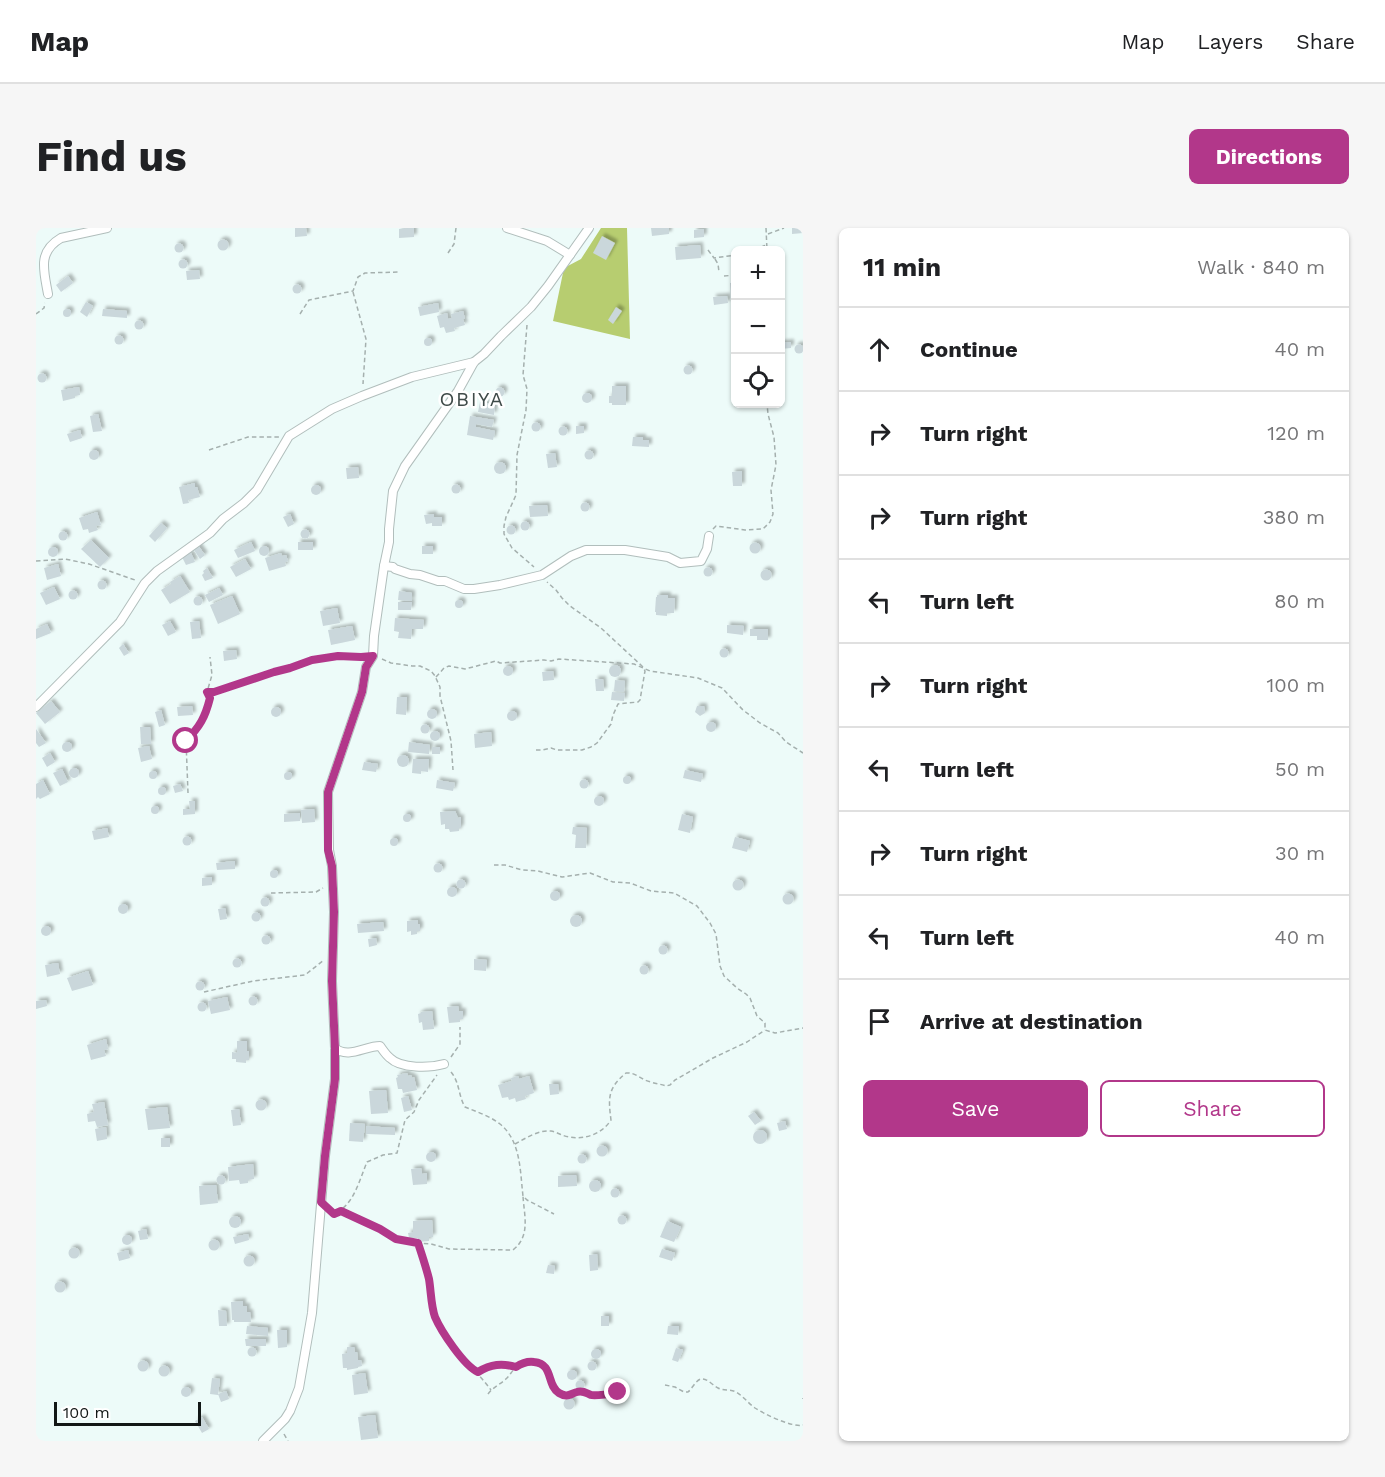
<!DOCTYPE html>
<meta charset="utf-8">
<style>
:root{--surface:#fff;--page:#f6f6f6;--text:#202124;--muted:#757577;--line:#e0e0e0;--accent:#b2378a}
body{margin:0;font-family:"Work Sans",sans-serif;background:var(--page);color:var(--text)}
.controls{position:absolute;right:18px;top:18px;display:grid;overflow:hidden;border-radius:9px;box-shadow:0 2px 4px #0004}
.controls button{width:54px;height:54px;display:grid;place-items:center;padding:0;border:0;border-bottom:2px solid var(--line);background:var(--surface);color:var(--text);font:30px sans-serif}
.scale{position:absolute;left:18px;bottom:15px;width:147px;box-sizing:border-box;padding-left:6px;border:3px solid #121716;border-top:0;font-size:16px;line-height:21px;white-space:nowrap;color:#121716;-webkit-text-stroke:4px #fff;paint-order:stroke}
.stop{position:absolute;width:18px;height:18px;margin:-14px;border:4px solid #b2378a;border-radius:50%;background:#fff}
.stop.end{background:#b2378a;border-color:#fff;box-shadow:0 2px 6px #0008}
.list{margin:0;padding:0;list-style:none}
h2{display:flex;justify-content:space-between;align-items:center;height:78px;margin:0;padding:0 24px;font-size:26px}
h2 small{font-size:20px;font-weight:400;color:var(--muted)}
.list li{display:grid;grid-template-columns:39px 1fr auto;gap:18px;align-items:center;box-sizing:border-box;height:84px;padding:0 24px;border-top:2px solid var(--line)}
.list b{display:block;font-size:22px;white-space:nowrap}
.list em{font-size:20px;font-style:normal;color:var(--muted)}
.actions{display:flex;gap:12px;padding:18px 24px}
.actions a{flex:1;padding:14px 0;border:2px solid var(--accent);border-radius:9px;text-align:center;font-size:21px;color:var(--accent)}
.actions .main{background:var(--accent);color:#fff}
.icon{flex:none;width:33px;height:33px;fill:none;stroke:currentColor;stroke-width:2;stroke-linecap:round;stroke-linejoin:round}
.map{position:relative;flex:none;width:767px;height:1213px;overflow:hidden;border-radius:9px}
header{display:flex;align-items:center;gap:36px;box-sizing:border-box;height:84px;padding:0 30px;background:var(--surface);border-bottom:2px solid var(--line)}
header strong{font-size:28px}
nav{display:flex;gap:33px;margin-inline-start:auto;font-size:21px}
.intro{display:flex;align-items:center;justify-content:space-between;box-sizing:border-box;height:144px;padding:0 36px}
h1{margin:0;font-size:42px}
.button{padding:15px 27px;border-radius:9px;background:var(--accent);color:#fff;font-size:21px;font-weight:700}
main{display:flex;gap:36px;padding:0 36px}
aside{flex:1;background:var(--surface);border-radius:9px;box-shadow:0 2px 4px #0004}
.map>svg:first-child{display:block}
.forest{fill:#b7cd70}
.building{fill:#cad7db;filter:url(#shadow)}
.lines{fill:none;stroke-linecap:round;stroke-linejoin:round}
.street-casing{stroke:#b1bebc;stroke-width:10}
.path{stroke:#a5b0ae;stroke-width:1.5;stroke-dasharray:4.5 3;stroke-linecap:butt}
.street{stroke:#fff;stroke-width:8}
.route{stroke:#b2378a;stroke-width:8}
.labels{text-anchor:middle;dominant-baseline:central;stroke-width:5;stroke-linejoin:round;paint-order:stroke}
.quarter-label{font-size:20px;letter-spacing:1.5px;fill:#3f4b49;stroke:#fff}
</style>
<header>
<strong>Map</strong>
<nav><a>Map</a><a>Layers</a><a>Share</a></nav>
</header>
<div class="intro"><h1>Find us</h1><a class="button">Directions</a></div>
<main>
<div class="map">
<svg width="767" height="1213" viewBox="0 0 767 1213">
<defs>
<filter id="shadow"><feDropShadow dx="3" dy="-3" stdDeviation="1.5" flood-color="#0004"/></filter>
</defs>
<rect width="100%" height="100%" fill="#edfbf9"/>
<polygon class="forest" points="565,0 591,0 594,111 517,93 528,40 545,31"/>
<g class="building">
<polygon points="259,0 270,0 271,8 259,9"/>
<polygon points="372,0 378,0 378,9 363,10 363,1"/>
<polygon points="615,0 633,0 633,6 616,8"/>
<polygon points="756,0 767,0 767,5 756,6"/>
<polygon points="668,1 668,9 658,10 658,2"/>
<polygon points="566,8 579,15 570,32 557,25"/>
<circle cx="187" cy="17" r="5.5"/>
<circle cx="143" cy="20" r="4.5"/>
<polygon points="664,17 665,30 640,32 639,19"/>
<circle cx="147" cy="36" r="4.5"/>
<polygon points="163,42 164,51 151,52 150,43"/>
<polygon points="32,48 37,55 25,64 20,57"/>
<polygon points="700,54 700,72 695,72 694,55"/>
<circle cx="261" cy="61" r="4.5"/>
<polygon points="691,68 692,75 678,77 677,69"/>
<polygon points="50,74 57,78 51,89 44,84"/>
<polygon points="402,75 403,84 384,88 382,79"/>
<polygon points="580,79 586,83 577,96 572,92"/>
<circle cx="31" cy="85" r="4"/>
<polygon points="67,81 91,83 91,90 66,88"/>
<polygon points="427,83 429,91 427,91 429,97 418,100 419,103 410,105 408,99 404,100 401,88 411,85 412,91 416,90 415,86"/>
<circle cx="103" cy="97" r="4.5"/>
<circle cx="83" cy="112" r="4.5"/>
<circle cx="392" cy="114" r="4"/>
<polygon points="755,114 755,120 744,121 744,115"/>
<circle cx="763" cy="121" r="4.5"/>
<circle cx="652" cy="142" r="4.5"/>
<circle cx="6" cy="150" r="4.5"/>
<polygon points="576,158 590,158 590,177 576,177 576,175 573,175 573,168 576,168"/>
<polygon points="43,159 44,167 39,168 39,170 27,173 25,162"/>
<circle cx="464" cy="164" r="4.5"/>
<circle cx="551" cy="170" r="5"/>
<polygon points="444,174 459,177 458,187 442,184"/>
<polygon points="62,186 66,203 57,204 54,188"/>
<polygon points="434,188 458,192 456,199 440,196 440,199 459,203 457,212 431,207"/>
<circle cx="500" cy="199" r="4.5"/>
<polygon points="540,198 548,198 548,205 540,206"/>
<circle cx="527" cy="203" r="4.5"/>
<polygon points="44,202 46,210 34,214 31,206"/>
<polygon points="597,209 607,209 607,212 613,212 613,219 596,218"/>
<circle cx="58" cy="227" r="5"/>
<circle cx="553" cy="227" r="4.5"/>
<polygon points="519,225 521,239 512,240 510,226"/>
<circle cx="464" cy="240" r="6"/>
<polygon points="322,239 323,250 311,251 310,240"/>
<polygon points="706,243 706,258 697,258 696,244"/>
<polygon points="159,255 159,259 161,259 164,269 152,272 153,275 147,276 143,259"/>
<circle cx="420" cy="261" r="4.5"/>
<circle cx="280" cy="262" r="5"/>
<circle cx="549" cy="279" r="4.5"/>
<polygon points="511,277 512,288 494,289 493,278"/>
<polygon points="61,284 65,297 60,298 62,302 53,305 52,301 47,302 43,290"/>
<polygon points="254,286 258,296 252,299 247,289"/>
<polygon points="398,286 398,289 406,289 406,298 396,298 396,295 390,296 388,287"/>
<circle cx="489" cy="298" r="4.5"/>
<polygon points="125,295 131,300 119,314 113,308"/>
<circle cx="475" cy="302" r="4.5"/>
<circle cx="269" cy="306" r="4.5"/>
<circle cx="27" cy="308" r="4.5"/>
<polygon points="55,312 73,330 64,339 45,321"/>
<polygon points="215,314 219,323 202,330 198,322"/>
<rect x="262" y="314" width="15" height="8"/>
<circle cx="719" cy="320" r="5.5"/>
<polygon points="161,316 169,327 164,331 156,319"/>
<rect x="386" y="318" width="11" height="8"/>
<circle cx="228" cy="323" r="5"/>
<circle cx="17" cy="324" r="5"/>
<polygon points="155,325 159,334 150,337 146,329"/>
<polygon points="245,325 246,328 250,327 252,333 249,334 250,338 233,343 229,330"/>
<polygon points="209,331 215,341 200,349 194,339"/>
<polygon points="22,336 25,348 11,352 8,340"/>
<circle cx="672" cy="344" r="4.5"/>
<polygon points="171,340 177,350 169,353 166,347 168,345 167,343"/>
<circle cx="730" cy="347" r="5.5"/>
<polygon points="144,348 154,364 134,376 125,362 135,356 134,354"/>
<circle cx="66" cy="357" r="4.5"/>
<polygon points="18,359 24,371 10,377 4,365"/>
<polygon points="183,360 187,367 173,374 169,367"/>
<circle cx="37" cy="367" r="4.5"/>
<polygon points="363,363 376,365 376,373 362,372"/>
<polygon points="621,367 632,367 632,370 639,370 638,385 631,385 631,388 620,387 620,384 619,384 620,369 621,369"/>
<polygon points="196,368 204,386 182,396 174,377"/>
<circle cx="162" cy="373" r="4.5"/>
<circle cx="423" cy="376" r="4"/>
<polygon points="362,374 376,374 375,382 362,382"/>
<polygon points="301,380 304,395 287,398 284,383"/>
<polygon points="359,390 388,392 387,401 376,401 375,411 362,410 363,404 358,403"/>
<polygon points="134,393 140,404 132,408 126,397"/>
<polygon points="163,393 165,410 156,411 154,394"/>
<polygon points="11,396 15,405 0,411 0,401"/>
<polygon points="691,397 708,398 707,407 691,405"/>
<polygon points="316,398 319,412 295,417 292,402"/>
<polygon points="714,401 732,401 732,412 721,412 721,408 714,408"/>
<polygon points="87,416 93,425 88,428 83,420"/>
<circle cx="688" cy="425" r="4.5"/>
<polygon points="200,422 201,431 188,433 187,423"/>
<circle cx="579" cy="443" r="6"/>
<circle cx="472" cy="443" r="5"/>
<polygon points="517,443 518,452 507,453 506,444"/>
<polygon points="559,451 567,451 568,463 560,463"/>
<polygon points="579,452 589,453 588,464 578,463"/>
<polygon points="576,464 589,465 588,473 575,472"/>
<polygon points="361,469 371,469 370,487 360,486"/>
<polygon points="15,473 24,484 9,496 0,485"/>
<polygon points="156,478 157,487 142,488 141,479"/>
<polygon points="661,478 668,478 669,485 664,488 659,484"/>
<circle cx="240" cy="484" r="5"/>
<circle cx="396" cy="486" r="5"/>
<polygon points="125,482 129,497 123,499 119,484"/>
<circle cx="476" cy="488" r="5"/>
<circle cx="675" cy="499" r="5"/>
<circle cx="389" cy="501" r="4.5"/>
<polygon points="104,499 114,499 115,516 105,516"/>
<polygon points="0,501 10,515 3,519 0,515"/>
<circle cx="399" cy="508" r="5"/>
<polygon points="455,504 456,518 439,520 438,506"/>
<circle cx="31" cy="519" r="5"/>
<polygon points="373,514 394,517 393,526 372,524"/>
<polygon points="113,518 116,531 105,534 102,520"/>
<rect x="396" y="519" width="8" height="7"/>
<polygon points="14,525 19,534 11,539 6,530"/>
<circle cx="367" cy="533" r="6"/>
<polygon points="377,531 393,531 392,544 385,543 385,546 376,545"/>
<polygon points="328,534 342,536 340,544 326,542"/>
<circle cx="38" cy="545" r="5"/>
<polygon points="26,541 32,554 24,558 17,545"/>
<polygon points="649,542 667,546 665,554 647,550"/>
<circle cx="117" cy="547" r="4"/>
<circle cx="252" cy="548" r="4"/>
<circle cx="591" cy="552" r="4"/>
<circle cx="548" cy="556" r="4.5"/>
<polygon points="7,552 14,566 4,571 2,569 0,571 0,556"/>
<polygon points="401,552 419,555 417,563 400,560"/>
<polygon points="144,556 147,563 139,565 137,558"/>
<circle cx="126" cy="563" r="4"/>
<circle cx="563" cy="573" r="5"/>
<polygon points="153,573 159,573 159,586 147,587 147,581 154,581"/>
<circle cx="119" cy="582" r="4"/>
<polygon points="278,581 279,594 266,595 265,582"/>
<polygon points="419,583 422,590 425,589 425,600 423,600 423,603 414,604 413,601 409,601 409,596 405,597 404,584"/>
<polygon points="264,585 264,593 248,594 248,586"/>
<circle cx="371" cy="590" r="4"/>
<polygon points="646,586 657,589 654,605 642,602"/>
<polygon points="537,599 551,600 550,620 539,620 540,607 536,606"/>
<polygon points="71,600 73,609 58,612 56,603"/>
<circle cx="151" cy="613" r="4.5"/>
<polygon points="699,609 714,613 711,624 696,620"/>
<circle cx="358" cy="614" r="4"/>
<polygon points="199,633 199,641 181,642 180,635"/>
<circle cx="402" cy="640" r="4.5"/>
<circle cx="238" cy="646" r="4"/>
<polygon points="176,649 176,657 166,658 166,650"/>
<circle cx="702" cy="657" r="5.5"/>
<circle cx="425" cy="656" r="4.5"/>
<circle cx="416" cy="664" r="5"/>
<circle cx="519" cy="668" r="5"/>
<circle cx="752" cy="671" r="5.5"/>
<circle cx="229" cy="674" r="4.5"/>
<circle cx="87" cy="681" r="5"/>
<polygon points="189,680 191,691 184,692 182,681"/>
<circle cx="220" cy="689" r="4.5"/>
<circle cx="540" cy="693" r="6"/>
<polygon points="382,692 382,696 384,696 384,703 381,703 381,706 375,707 375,703 371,704 371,693"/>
<polygon points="347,694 348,703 322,705 321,696"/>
<circle cx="10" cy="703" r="5"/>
<circle cx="230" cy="712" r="4.5"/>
<polygon points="340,710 341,717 333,719 332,711"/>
<circle cx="627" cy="722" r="4.5"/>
<circle cx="201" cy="735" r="4.5"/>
<polygon points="438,731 451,732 450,743 438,742"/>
<polygon points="22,735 24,746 11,749 9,737"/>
<circle cx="608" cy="742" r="4.5"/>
<polygon points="52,743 57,757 36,763 31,750"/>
<circle cx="164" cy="758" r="4.5"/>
<circle cx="217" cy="773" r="4.5"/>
<polygon points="191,769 194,782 175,786 172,773"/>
<polygon points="10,772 11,778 0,781 0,773"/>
<circle cx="166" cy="779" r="4.5"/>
<polygon points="422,778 423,783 427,783 427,791 424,791 424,794 413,795 411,779"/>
<polygon points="396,783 398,801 387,802 386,794 383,795 382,786 385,785 385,784"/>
<polygon points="70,811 72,821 68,822 70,828 55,832 51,817"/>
<polygon points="201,813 211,813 211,823 213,823 213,832 210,832 210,835 200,834 200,831 196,831 196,824 201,825"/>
<polygon points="371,845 372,848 375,847 376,850 378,849 381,862 367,865 366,861 362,861 360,850 362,849 361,847"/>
<polygon points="482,848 483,851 493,848 498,865 489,868 490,871 480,874 479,870 473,872 472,869 466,870 462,857 476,853 475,850"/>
<polygon points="513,856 522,856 523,866 514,867"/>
<polygon points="350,862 352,885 335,886 333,863"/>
<polygon points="372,868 376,882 368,884 365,870"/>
<circle cx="225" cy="877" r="5.5"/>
<polygon points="68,874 72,897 61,899 59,893 52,894 51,886 58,884 56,876"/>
<polygon points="131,879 134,900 112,902 109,881"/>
<polygon points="203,881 205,897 197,898 195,882"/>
<polygon points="718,884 725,893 719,897 712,888"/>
<polygon points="749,893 751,901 743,903 741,895"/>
<polygon points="314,895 329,896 327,914 313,913"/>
<polygon points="330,898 359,900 359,907 330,906"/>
<polygon points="70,899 71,911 61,913 59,901"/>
<circle cx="724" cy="909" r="7"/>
<rect x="125" y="910" width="9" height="9"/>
<circle cx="566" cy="923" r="5.5"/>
<circle cx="395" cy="929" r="5"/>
<circle cx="546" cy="931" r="4.5"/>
<polygon points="217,936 218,951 212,952 212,955 204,956 203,952 193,953 192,939"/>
<polygon points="385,940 386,946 391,945 391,956 377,957 375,941"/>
<polygon points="540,947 541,958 522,959 522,948"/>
<circle cx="185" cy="952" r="4.5"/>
<circle cx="559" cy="958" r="6"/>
<polygon points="180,957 182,975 164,977 163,958"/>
<circle cx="579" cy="965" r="4.5"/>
<circle cx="586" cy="992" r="4.5"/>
<circle cx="199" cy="994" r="6"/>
<polygon points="396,992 397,1009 393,1009 393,1013 382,1014 382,1010 373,1010 372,1005 377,1004 377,993"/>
<polygon points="631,993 645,999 638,1014 624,1009"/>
<polygon points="110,1001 112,1011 104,1012 102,1003"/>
<polygon points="212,1006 213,1012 199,1016 197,1009"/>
<circle cx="91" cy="1012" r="5"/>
<circle cx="178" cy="1017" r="5.5"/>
<circle cx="38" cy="1025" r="5.5"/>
<polygon points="626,1021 639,1025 636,1033 623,1029"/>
<polygon points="92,1022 94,1030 83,1033 81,1025"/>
<polygon points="561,1026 562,1042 554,1043 553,1027"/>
<circle cx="213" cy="1033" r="5.5"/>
<polygon points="512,1037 519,1038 518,1046 510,1045"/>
<circle cx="24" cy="1059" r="5.5"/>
<polygon points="207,1073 207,1078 211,1078 211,1084 214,1084 215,1094 198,1094 198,1092 196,1092 195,1074"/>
<polygon points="182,1082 190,1083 191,1098 183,1098"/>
<rect x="565" y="1088" width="8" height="10"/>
<polygon points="211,1098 232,1100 232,1108 210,1106"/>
<polygon points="632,1098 643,1098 642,1107 631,1106"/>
<polygon points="241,1102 251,1102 251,1119 242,1120"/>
<polygon points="209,1111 230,1111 230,1118 210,1118"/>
<polygon points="311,1119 318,1119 319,1124 321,1124 322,1132 325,1132 326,1138 322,1139 322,1140 311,1142 311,1140 307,1140 306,1126 311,1125"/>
<circle cx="216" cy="1124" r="4.5"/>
<polygon points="640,1120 647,1122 642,1134 636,1132"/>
<circle cx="560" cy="1126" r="5"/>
<circle cx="107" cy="1138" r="5.5"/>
<circle cx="556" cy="1138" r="4.5"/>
<circle cx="128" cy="1143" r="5.5"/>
<circle cx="536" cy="1147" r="5"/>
<polygon points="329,1145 332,1165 318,1167 316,1147"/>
<polygon points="176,1150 184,1151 182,1167 174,1166"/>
<circle cx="544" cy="1157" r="4.5"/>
<circle cx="150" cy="1164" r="5"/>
<polygon points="190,1163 193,1171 185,1174 182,1166"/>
<circle cx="533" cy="1176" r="5.5"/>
<polygon points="339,1187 342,1210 325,1212 322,1189"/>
<polygon points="166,1189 173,1201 166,1205 159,1193"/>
</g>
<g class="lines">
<g class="street-casing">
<g id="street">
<polyline points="471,0 511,13 534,27"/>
<path d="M12,66c-4,-23 -11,-42 13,-56l46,-10"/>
<polyline points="348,338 357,339 359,341 374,346 384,347 402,353 409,353 428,361 438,361 464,357 506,347 535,328 550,322 589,322 632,329 644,335 665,333 671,321 673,308"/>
<polyline points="0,479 84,394 109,355 121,343 174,305 187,291 208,275 221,262 253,208 296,181 326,168 376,149 438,134"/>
<path d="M299,820c13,11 30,-2 45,-2 3,4 6,9 10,12 11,11 40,10 54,6"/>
<polyline points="227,1213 249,1191 254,1183 263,1160 276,1085 289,928 299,851 299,820 296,753 298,684 296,638 293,622 292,564 326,464 330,439 337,428 338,408 348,338 353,314 353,301 357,263 369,238 422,163 438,134 448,126 465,108 495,79 512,58 553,0"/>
</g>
</g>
<g class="path">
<polyline points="730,0 731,22"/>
<polyline points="732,6 748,0"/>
<polyline points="672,22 678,30 700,27"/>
<polyline points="718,22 730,17"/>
<polyline points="412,25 418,16 420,0"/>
<polyline points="679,31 682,36 683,44"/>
<polyline points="688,48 700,47"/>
<polyline points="317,64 330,111 327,156"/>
<polyline points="0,86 8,80 9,75"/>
<polyline points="264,86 273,72 317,63 322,49 329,45 362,44"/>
<polyline points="491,97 487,147 491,161 490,182 481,227 480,267 470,289 468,298 468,306 476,320 498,339"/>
<polyline points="173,222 212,209 243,209"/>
<polyline points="677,301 680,298 709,302 727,301 734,294 737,286 735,262 740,237 738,209 732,186 731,176"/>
<polyline points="0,333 29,331 53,336 99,352"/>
<polyline points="346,431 355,435 376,438 384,438 395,443 399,448 404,459 404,468 415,513 417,542"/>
<polyline points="400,449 408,440 413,438 429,441 460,433 464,435 508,432 515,433 523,431 598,436 614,443 662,450 686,460 707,482 724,495 742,505 750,514 767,525"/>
<polyline points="171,464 178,464 238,444 254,440 276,432 302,428 327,429"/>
<polyline points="500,522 506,522 515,520 521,522 546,522 555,519 561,515 575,496 577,487 582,476 602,474 604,472 609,443 607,439 565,400 534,378 526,370 520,362 511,354"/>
<path d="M152,565l-2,-52c11,-12 29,-32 21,-49l5,-17 -2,-18"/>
<polyline points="458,637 469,637 486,642 502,643 526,649 554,645 577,654 594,655 615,663 638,665 661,678 674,695 680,706 684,738 688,748 701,760 710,766 714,770 721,788 729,795 729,802 739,805 767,800"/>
<polyline points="235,665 280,664 287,660"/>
<polyline points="168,764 217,753 269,747 288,732"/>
<polyline points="415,829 424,816 424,799"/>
<path d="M415,844c9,11 7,23 14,35 12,5 25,9 35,17 21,17 20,47 23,72l4,4 27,14"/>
<path d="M479,916c11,-6 23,-14 36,-13 6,1 11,5 18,6 16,3 33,-3 42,-17 -3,-23 -3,-32 15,-47 10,-1 15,7 25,9 5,2 10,2 15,4l4,-1 5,-5 38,-22 34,-16 18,-12"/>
<path d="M295,983l3,3c20,-9 25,-33 33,-52l16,-7 14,-2 8,-33 9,-8 5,-12 18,-25"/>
<path d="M305,983l39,18 16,10 22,4 13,1 18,5 64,1c18,-14 11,-35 10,-54"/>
<path d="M383,1016c4,15 8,30 11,45 2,9 2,19 5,27 12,30 38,50 56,74"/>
<path d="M443,1144c12,-8 23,-9 37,-5"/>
<path d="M629,1157l10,2 9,5h4c4,-3 8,-12 13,-13 7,-1 12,7 17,9 6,3 13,1 18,4 7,4 12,11 19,16 9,6 38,20 48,17"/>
<path d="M452,1166c5,-7 13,-10 19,-16 3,-3 5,-7 9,-11 5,-4 11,-6 18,-5 20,2 13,23 25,31 2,2 7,3 9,3 16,-8 11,-3 25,-1 7,1 3,-1 10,-2 6,0 9,1 15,-1"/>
<polyline points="767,1171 767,1170"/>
<polyline points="248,1206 252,1213"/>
</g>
<use href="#street" class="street"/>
</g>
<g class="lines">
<path class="route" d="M150,513c14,-15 19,-23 24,-43l-3,-6h7l60,-20 16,-4 22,-8 26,-4 23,1 12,-1 -7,11 -4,25 -34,100v58l4,16 2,46 -2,69 3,67v31l-10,77 -4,46 13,12 7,-3 39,18 16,10 22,4c4,12 8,24 11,36 2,12 2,27 6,38 6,14 29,49 43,55 13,-8 24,-9 38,-5 6,-4 11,-6 18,-5 20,2 12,23 25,31 8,5 11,1 18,-1 6,-2 9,1 14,3 3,1 24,-1 27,-3"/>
</g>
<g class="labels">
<g class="quarter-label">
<text x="436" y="171">OBIYA</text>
</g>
</g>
</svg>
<div class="controls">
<button>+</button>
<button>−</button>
<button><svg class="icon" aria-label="locate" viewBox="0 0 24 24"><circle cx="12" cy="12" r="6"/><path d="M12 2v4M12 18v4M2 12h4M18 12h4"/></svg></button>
</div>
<div class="scale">100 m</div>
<div class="stop" style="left:150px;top:513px"></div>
<div class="stop end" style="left:582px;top:1164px"></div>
</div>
<aside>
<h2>11 min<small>Walk · 840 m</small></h2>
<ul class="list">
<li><svg class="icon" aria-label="ahead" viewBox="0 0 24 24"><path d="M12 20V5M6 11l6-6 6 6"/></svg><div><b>Continue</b></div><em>40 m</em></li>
<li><svg class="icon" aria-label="right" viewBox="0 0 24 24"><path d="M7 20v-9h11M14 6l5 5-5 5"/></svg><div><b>Turn right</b></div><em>120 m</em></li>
<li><svg class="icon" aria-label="right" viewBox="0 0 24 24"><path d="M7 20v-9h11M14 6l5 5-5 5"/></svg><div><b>Turn right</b></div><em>380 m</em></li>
<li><svg class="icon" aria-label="left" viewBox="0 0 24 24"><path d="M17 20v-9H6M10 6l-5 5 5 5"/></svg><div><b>Turn left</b></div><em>80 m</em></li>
<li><svg class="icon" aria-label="right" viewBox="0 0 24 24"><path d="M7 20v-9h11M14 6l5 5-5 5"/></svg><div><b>Turn right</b></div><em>100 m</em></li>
<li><svg class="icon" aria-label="left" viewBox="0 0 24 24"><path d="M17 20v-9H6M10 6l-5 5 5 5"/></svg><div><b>Turn left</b></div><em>50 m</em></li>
<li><svg class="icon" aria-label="right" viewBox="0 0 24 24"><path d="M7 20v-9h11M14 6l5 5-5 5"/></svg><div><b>Turn right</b></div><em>30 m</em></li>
<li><svg class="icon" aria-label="left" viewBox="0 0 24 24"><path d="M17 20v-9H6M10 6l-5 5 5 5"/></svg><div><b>Turn left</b></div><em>40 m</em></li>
<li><svg class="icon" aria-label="arrive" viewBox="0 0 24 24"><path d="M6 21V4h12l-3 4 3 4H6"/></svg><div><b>Arrive at destination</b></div></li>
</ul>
<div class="actions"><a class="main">Save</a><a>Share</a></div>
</aside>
</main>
